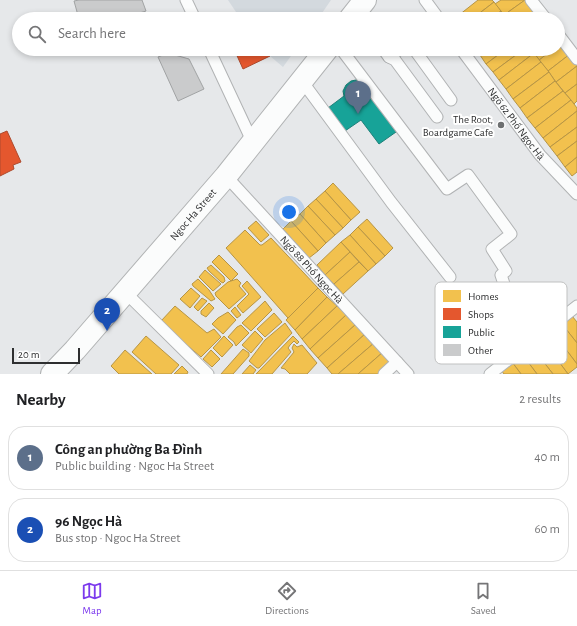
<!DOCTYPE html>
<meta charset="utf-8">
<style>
:root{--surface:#fff;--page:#f2f2f2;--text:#202124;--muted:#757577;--line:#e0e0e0;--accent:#7c3aed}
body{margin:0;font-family:"Alegreya Sans",sans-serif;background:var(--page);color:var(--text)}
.scale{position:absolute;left:12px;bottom:10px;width:68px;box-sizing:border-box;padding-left:4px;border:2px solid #2e2f30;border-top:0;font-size:11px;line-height:14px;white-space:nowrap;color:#2e2f30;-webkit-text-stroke:3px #fff;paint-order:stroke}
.you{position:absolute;left:289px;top:212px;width:14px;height:14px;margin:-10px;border:3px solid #fff;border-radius:50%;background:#1a73e8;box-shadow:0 0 0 6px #1a73e833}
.badge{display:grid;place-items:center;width:26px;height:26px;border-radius:50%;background:var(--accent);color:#fff;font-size:13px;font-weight:700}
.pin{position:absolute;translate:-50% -33px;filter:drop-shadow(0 1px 2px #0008)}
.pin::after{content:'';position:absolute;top:21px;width:14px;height:12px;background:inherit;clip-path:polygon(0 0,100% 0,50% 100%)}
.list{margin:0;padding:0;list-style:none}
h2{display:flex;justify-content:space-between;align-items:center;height:52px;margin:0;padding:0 16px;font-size:17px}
h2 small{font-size:13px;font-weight:400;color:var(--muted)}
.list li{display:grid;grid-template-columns:26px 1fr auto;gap:12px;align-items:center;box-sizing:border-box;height:64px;margin:0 8px 8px;padding:0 8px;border:1px solid var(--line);border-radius:16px}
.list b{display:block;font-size:15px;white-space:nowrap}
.list p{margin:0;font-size:13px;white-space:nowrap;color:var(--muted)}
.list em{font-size:13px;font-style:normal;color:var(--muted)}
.icon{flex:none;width:22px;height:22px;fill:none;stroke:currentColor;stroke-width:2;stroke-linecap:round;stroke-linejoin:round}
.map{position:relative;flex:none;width:577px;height:374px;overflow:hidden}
.search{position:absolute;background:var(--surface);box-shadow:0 2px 6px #0003;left:12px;right:12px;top:12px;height:44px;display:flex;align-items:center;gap:10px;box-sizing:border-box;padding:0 14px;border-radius:22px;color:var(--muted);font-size:15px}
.sheet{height:196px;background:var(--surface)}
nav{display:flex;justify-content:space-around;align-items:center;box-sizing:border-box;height:56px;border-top:1px solid var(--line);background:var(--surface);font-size:11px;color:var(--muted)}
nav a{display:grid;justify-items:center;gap:2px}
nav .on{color:var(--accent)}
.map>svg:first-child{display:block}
.built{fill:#d3d9de}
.homes{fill:#f2c14e;stroke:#b79545}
.shops{fill:#e4572e;stroke:#ad4b2f}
.public{fill:#17a398;stroke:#1e8079}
.building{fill:#cacbcc;stroke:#a1a3a4}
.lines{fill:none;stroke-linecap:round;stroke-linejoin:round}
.service-casing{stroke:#b1b3b4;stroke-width:13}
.tertiary-casing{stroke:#b1b3b4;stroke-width:24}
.service{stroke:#fbfcfc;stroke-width:11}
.tertiary{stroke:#fbfcfc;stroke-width:22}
.poi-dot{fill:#6e7071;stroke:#fff;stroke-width:1.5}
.labels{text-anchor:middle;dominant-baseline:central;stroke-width:4;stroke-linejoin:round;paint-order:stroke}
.poi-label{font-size:11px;fill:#2e2f30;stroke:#fff;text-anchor:end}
.street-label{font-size:11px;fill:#2e2f30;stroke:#fff}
.key{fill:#fff;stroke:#c0c1c1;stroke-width:1}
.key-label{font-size:11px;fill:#2e2f30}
</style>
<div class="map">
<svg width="577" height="374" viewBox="0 0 577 374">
<rect width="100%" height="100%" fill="#e6e8ea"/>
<g class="built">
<polygon points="228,0 331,0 318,19 252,19 249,14 240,18"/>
<polygon points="267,49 296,49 283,67 270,56"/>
</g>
<g class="homes">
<polygon points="478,0 492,0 494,2 472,19 454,19"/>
<polygon points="501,0 525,0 504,15 495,4"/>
<polygon points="525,0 528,0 536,9 523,19 507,19 504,15"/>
<polygon points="494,2 501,11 491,19 472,19"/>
<polygon points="536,9 543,19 523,19"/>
<polygon points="501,11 507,19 491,19"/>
<polygon points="561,42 570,54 548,71 539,60 553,49 558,49 558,45"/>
<polygon points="488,49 506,49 486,64 480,55"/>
<polygon points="506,49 524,49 493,72 486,64"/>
<polygon points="524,49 531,49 534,53 499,80 493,72"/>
<polygon points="531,49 553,49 539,60"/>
<polygon points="534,53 541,62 506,89 499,80"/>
<polygon points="570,54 577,63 577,66 556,82 548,71"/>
<polygon points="541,62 549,72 513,99 506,89"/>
<polygon points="577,66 577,84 565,93 556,82"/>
<polygon points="549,72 555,81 520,108 513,99"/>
<polygon points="555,81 563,91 527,118 520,108"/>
<polygon points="577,84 577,101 574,104 565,93"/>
<polygon points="563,91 571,100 535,128 527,118"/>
<polygon points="571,100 577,108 577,111 543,138 535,128"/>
<polygon points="577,111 577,127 550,147 543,138"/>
<polygon points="577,127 577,141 557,156 550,147"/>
<polygon points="577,141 577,157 565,167 557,156"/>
<polygon points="577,157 577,172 572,176 565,167"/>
<polygon points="333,183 360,212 351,220 325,191"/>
<polygon points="325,191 351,220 343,228 316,199"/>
<polygon points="316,199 343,228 335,235 308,206"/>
<polygon points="308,206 335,235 326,243 300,214"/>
<polygon points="300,214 326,243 318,251 291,221"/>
<polygon points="367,219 393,248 385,256 358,227"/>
<polygon points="256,221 269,235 261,242 248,228"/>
<polygon points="291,221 318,251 309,258 283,229"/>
<polygon points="358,227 385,256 376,264 350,235"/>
<polygon points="245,230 260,245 262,245 271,238 318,288 288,318 226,248"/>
<polygon points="350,235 376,264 368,271 341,242"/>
<polygon points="341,242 350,252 325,275 317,265"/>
<polygon points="350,252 359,262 334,284 325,275"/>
<polygon points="219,255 238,274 231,281 212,262"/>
<polygon points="359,262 368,271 343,294 334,284"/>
<polygon points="211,265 224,277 225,281 223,283 221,282 209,271 207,268"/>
<polygon points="205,270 221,284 213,291 199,277"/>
<polygon points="198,279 209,290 215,299 211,301 193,286 192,284"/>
<polygon points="237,279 241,283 239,286 246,294 229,309 216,296 215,293 228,282"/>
<polygon points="247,281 261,297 243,313 237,306 249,294 242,286"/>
<polygon points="191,288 200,296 190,308 180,299"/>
<polygon points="318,288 327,297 295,330 286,320"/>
<polygon points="327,297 337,306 302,339 295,330"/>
<polygon points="202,298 207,301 198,311 194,307"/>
<polygon points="265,301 272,310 251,331 242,323"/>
<polygon points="209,303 214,308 206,317 201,314 201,311"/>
<polygon points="175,306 207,333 214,329 221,337 201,357 162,324 161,321"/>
<polygon points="337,306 346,315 310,349 302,339"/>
<polygon points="235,307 241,315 237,318 231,311"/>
<polygon points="228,312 236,320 223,334 212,324 218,318"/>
<polygon points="274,313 282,322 265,337 257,329"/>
<polygon points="346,315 355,325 318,358 310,349"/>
<polygon points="572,316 577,322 577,343 562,324"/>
<polygon points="285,323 292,333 259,368 257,368 249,361 265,340"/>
<polygon points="562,324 577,343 577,364 552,331"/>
<polygon points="241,325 249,333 236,346 234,342 228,337 237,327"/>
<polygon points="355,325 365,334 327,368 318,358"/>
<polygon points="255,331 263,339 251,353 242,345"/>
<polygon points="552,331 577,364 577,367 568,374 542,339"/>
<polygon points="365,334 374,343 338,374 332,374 327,368"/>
<polygon points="146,336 179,365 171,374 156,374 132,352"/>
<polygon points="224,336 233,345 222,357 213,348"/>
<polygon points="293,336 299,342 297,344 294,341 290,345 288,348 291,352 272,374 256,374"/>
<polygon points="542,339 568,374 553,374 532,347"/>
<polygon points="374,343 383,352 358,374 338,374"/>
<polygon points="294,344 297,347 302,345 317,363 307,374 290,374 285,369 281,368 294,352 292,348"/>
<polygon points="532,347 553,374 537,374 522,354"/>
<polygon points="243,349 249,353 249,356 233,374 221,374"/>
<polygon points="125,350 152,374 119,374 111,366"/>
<polygon points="211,350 220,359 212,367 203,359"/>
<polygon points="383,352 392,361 378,374 358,374"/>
<polygon points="522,354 537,374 521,374 512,362"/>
<polygon points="512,362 521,374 504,374 501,370"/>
<polygon points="250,365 256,370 253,374 242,374"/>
<polygon points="182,366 188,372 187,374 174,374"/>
</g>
<g class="shops">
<polygon points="234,49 267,49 270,56 243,69"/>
<polygon points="7,131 21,162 13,165 14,169 0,176 0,134"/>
</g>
<polygon class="public" points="356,80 360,82 396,132 379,144 361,120 345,131 328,108 344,96 343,91 346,85 351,81"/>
<g class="building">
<polygon points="79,0 142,0 146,11 120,19 79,19 74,1"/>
<polygon points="168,53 189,59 204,89 178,101 158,57"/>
</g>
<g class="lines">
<g class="service-casing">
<g id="service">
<polyline points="186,0 195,19"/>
<polyline points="425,0 439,19"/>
<polyline points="531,0 546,19"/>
<polyline points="558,34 577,59"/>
<polyline points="209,49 253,143"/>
<polyline points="341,49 447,189 468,175 511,234 492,249 506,271 501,275 508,296 478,323"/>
<polyline points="383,49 389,57 395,60 437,117"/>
<polyline points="414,49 451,100"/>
<path id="s1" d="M461,49l79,106 37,39"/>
<polyline points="389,57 400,49"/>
<polyline points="302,81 391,202 450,277"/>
<path id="s2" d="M226,176l182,198"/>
<polyline points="125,292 208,374"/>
<polyline points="384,374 397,362"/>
<polyline points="490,374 577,306"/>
</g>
</g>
<g class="tertiary-casing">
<g id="tertiary">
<polyline points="350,19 365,0"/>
<path id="s3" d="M52,374l23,-24 151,-174 101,-127"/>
</g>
</g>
<use href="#service" class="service"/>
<use href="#tertiary" class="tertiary"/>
</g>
<circle class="poi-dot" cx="501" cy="125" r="4"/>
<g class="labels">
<g class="poi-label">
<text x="493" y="119">The Root,<tspan x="493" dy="13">Boardgame Cafe</tspan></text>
</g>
<g class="street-label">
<text stroke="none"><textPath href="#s1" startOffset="93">Ngõ 62 Phố Ngọc Hà</textPath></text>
<text stroke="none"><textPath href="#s3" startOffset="213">Ngoc Ha Street</textPath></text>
<text stroke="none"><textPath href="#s2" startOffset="127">Ngõ 88 Phố Ngọc Hà</textPath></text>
</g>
</g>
<rect x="435" y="282" width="132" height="82" rx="6" class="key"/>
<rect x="443" y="290" width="18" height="12" fill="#f2c14e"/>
<rect x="443" y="308" width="18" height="12" fill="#e4572e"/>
<rect x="443" y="326" width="18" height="12" fill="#17a398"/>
<rect x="443" y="344" width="18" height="12" fill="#cacbcc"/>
<g class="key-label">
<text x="468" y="300">Homes</text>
<text x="468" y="318">Shops</text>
<text x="468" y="336">Public</text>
<text x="468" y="354">Other</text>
</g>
</svg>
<div class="scale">20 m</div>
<div class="you"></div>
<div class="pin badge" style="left:358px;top:114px;background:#5c6f8a">1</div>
<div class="pin badge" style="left:107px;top:331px;background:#1a4fb4">2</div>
<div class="search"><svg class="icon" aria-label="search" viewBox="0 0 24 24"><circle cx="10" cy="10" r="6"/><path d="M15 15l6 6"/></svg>Search here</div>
</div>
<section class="sheet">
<h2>Nearby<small>2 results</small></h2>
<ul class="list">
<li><span class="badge" style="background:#5c6f8a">1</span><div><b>Công an phường Ba Đình</b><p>Public building · Ngoc Ha Street</p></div><em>40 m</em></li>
<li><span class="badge" style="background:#1a4fb4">2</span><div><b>96 Ngọc Hà</b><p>Bus stop · Ngoc Ha Street</p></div><em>60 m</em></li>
</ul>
</section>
<nav>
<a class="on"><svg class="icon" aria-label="map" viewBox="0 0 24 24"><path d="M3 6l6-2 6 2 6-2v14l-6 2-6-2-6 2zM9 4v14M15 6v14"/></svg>Map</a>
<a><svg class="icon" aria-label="directions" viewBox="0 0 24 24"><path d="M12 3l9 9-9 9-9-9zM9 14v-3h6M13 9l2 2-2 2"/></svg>Directions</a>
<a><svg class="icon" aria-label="saved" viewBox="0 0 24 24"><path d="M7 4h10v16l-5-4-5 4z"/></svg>Saved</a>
</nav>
